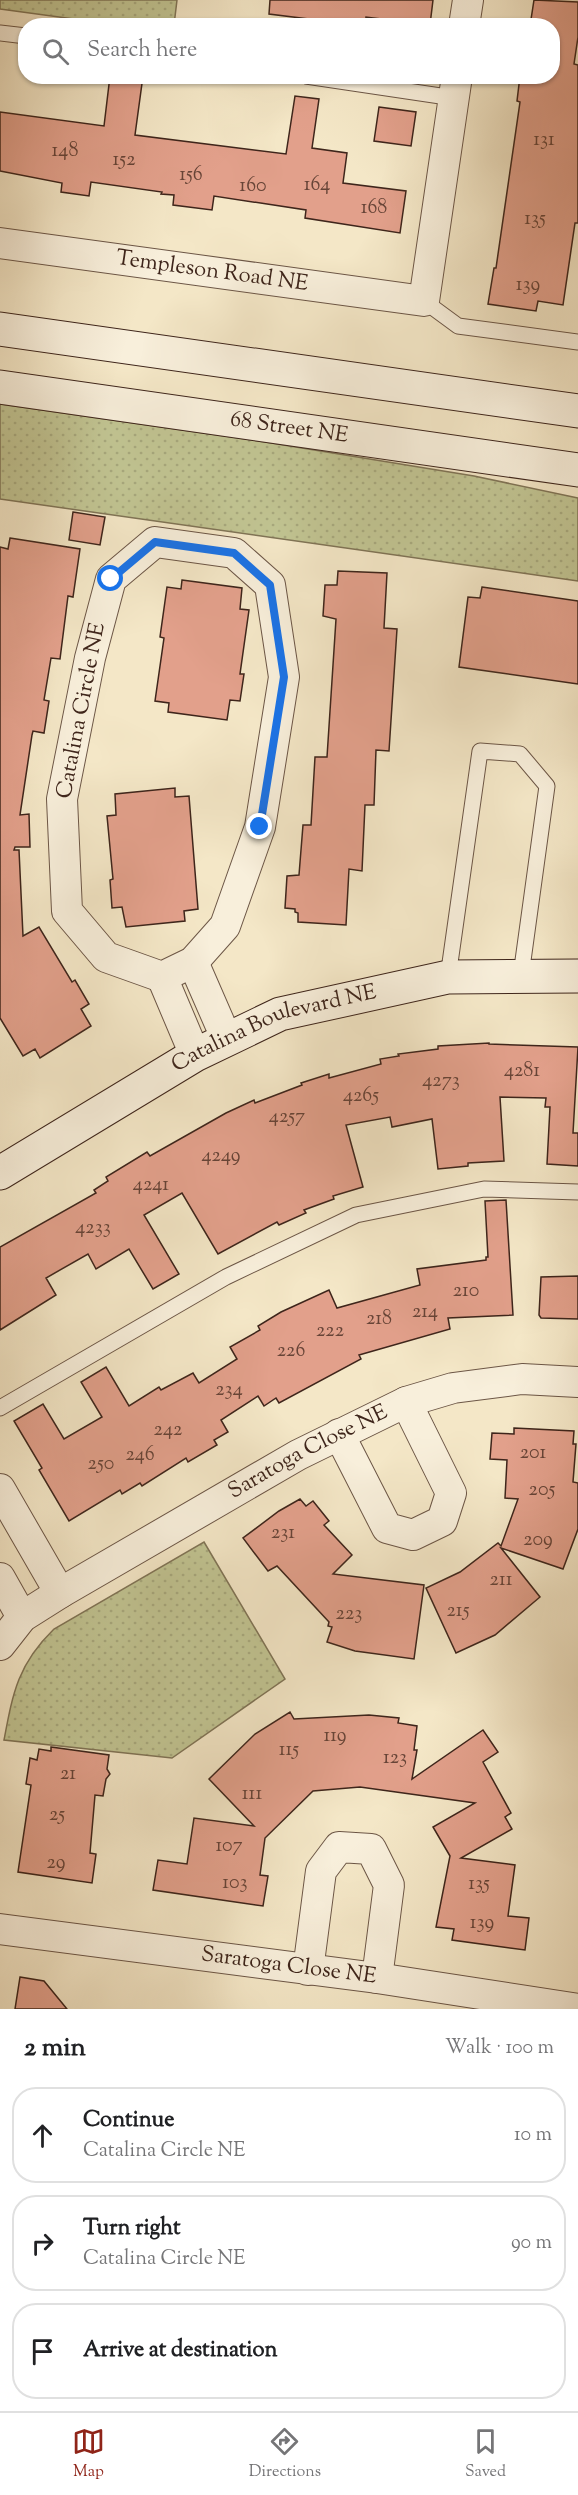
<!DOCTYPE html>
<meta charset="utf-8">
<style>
:root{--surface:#fff;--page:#f2f2f2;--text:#202124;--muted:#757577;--line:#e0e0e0;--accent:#8f2418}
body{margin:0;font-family:"Sorts Mill Goudy",serif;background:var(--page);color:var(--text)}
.stop{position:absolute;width:18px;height:18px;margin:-14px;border:4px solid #1a73e8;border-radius:50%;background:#fff}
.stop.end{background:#1a73e8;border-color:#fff;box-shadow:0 2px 6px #0008}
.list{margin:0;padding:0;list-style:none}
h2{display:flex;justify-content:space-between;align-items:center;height:78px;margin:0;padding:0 24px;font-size:26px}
h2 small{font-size:20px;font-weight:400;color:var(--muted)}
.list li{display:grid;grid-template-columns:39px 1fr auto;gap:18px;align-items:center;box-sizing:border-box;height:96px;margin:0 12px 12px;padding:0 12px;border:2px solid var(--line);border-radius:24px}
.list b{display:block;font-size:22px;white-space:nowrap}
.list p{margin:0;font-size:20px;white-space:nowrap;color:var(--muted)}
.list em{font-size:20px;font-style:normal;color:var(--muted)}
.icon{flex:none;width:33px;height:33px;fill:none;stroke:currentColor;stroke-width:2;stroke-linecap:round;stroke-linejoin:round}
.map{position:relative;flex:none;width:578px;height:2009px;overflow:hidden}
.search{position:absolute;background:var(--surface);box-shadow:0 2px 4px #0004;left:18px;right:18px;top:18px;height:66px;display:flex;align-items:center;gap:15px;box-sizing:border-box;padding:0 21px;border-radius:24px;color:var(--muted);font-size:22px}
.sheet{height:402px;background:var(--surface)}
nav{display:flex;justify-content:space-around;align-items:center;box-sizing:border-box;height:84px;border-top:2px solid var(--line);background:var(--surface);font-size:16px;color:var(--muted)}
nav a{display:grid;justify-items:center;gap:3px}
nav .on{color:var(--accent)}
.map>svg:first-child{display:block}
.green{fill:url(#green-dots);stroke:#807456;stroke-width:1.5}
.building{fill:#e2a08b;stroke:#3e251b;stroke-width:1.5}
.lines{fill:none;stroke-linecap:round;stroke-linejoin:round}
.lane-casing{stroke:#6c5646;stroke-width:17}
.street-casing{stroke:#6c5646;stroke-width:32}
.secondary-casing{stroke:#3e251b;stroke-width:35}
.lane{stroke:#f8efdb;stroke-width:15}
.street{stroke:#f8efdb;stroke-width:30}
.secondary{stroke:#f8efdb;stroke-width:33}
.route{stroke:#1a73e8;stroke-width:8}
.labels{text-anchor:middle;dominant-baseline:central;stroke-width:6;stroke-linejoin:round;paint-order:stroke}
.number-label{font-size:20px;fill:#674437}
.street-label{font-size:22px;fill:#3e251b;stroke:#f8efdb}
</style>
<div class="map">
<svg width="578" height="2009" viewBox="0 0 578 2009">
<defs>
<pattern id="green-dots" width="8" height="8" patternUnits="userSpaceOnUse" patternTransform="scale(1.5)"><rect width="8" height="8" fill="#c1c492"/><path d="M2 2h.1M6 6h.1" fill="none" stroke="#a7a87d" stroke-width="1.8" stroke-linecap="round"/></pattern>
</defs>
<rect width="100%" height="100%" fill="#f4e7c7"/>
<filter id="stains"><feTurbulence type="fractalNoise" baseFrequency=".00333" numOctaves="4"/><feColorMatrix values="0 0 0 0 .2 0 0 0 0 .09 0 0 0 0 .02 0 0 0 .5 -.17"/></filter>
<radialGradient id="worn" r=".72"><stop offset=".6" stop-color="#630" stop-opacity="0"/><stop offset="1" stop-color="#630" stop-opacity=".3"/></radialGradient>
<g class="green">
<polygon points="0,0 177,0 174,25 118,25 0,9"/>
<polygon points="0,404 259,441 474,476 578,498 578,581 0,499"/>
<path d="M204,1542l81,137 -113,79 -168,-18c9,-48 14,-76 50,-111z"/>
</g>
<g class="building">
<polygon points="270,0 433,0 430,25 366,17 365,26 269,14"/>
<polygon points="534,0 578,2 578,37 574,64 578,65 578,223 575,223 563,305 538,301 536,311 488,304 494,268 496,268 520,102 517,101 520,76 552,76 552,26 530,26"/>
<polygon points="110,76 143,76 135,135 286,154 295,96 319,99 312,148 347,153 343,183 406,191 400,233 305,218 306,210 214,196 212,210 173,205 174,195 161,194 162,192 91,182 89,196 61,192 62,183 0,171 0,112 104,126"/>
<polygon points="379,107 416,112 411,146 374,141"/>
<polygon points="73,512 105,517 100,545 69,540"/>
<polygon points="10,538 80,549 73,597 68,596 60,659 51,658 44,700 49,701 44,733 33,731 32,735 20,815 29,814 30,847 15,847 14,850 19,850 23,936 39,927 72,982 75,980 89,1004 81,1009 91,1026 40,1058 35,1049 23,1056 0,1018 0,547 8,549"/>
<polygon points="338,571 387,573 384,628 397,629 389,751 376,750 374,805 365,805 362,871 349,869 346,925 298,922 298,913 295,912 295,909 285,908 287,876 299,875 303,825 311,825 315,757 327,757 336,619 323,616 325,585 337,585"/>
<polygon points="182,580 242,588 240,609 249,610 240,674 244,674 240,701 230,700 227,720 168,712 169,703 155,701 164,638 160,637 167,587 181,589"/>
<polygon points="482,587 578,601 578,684 459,667 468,597 480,598"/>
<polygon points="175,788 175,797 189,796 198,909 184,911 185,921 126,927 122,907 112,908 110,880 113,879 107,816 116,815 115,794"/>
<polygon points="489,1043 489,1044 578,1047 573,1133 578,1133 578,1166 547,1164 550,1107 545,1107 546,1098 500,1097 504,1161 468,1163 468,1166 438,1169 432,1119 392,1127 390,1117 346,1125 363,1187 333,1196 334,1199 304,1210 306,1213 279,1225 277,1222 218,1254 182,1193 144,1215 179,1274 153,1289 129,1249 96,1269 88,1254 46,1278 56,1295 0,1330 0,1247 96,1193 94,1190 108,1181 106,1177 147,1152 150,1156 226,1113 254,1100 255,1103 302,1085 301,1083 329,1074 329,1078 381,1064 380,1059 399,1056 398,1054 438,1049 438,1046"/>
<polygon points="506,1200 513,1315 448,1318 450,1329 359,1355 361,1359 279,1403 276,1398 264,1406 258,1396 221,1420 228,1432 214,1440 217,1445 188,1462 186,1458 142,1486 140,1483 122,1494 120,1490 69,1521 39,1470 42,1468 14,1421 43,1404 64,1439 102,1417 81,1382 106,1367 129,1406 159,1387 161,1390 193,1373 199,1383 237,1359 230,1347 260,1330 258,1326 281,1312 329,1290 337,1308 420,1285 417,1269 486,1260 486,1257 488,1257 485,1201"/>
<polygon points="578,1276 578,1319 541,1318 539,1315 541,1277"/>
<polygon points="514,1428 574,1431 573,1444 576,1444 573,1482 578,1483 578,1529 563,1569 501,1548 540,1597 495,1635 456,1653 426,1588 460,1572 498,1543 501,1546 518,1499 505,1498 507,1460 490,1459 492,1433 514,1434"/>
<polygon points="300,1499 306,1506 313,1501 329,1521 324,1525 352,1555 333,1574 424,1585 414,1659 355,1651 327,1642 332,1627 328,1626 329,1622 277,1566 268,1571 243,1538 279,1511"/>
<polygon points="290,1712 294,1719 369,1715 399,1718 398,1723 417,1726 414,1750 417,1750 412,1779 483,1730 498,1752 483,1762 511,1813 505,1817 512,1829 461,1858 515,1865 508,1916 529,1918 525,1950 452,1940 454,1929 436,1927 450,1856 433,1827 475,1803 360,1787 313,1791 265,1838 260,1875 268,1876 263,1906 153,1890 158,1860 187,1864 194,1818 254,1826 209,1779 255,1734"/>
<polygon points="51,1747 109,1755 107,1769 110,1774 106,1779 103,1796 95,1795 90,1853 96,1854 92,1883 18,1872 31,1785 26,1784 30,1758 37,1760 39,1749 51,1751"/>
<polygon points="20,1977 44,1981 67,2009 15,2009"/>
</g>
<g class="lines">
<g class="lane-casing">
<g id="lane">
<polyline points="0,33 26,36"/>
<polyline points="306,76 454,98"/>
<polyline points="424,301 458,326 578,342"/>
<polyline points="448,977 480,751 520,754 547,786 521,975"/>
<polyline points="0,1408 226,1277 356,1215 484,1189 578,1192"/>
</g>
</g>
<g class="street-casing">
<g id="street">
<polyline points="464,26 468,0"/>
<path id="s1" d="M0,243l424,58 33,-225"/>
<polygon points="155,542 234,553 270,585 284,677 260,827 225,926 193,962 162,977 106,957 67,911 62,799 90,658 111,579"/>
<polyline points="193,962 227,1040"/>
<polyline points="162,977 195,1055"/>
<polyline points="339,1434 387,1528 413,1535 442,1521 451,1493 406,1402"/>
<polyline points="0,1489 60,1593"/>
<polyline points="0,1578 22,1617"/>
<path id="s2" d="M0,1645l22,-28 38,-24 238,-138 108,-53 47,-14 69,-9 56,3"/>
<path id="s3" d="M0,1929l377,49 201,31"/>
<polyline points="308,1970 321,1871 339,1847 371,1849 389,1885 377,1978"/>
</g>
</g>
<g class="secondary-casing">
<g id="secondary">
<polyline points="0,329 578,411"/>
<path id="s4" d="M0,387l578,83"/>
<path id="s5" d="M0,1173l195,-118 85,-41 168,-37 130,-1"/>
</g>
</g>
<use href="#lane" class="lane"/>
<use href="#street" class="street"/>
<use href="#secondary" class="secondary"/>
</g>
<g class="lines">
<polyline class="route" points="111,579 155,542 234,553 270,585 284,677 260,827"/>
</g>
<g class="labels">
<g class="number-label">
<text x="544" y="140">131</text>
<text x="65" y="151">148</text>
<text x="124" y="160">152</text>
<text x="191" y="175">156</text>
<text x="317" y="185">164</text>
<text x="253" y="186">160</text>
<text x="374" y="208">168</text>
<text x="535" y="219">135</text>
<text x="528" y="285">139</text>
<text x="522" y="1071">4281</text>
<text x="441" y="1081">4273</text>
<text x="361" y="1096">4265</text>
<text x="287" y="1117">4257</text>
<text x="221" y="1156">4249</text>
<text x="151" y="1185">4241</text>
<text x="93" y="1228">4233</text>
<text x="466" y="1291">210</text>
<text x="425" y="1312">214</text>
<text x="379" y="1319">218</text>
<text x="330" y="1331">222</text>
<text x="291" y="1351">226</text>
<text x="229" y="1390">234</text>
<text x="168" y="1430">242</text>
<text x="533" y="1453">201</text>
<text x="140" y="1455">246</text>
<text x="101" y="1464">250</text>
<text x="542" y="1490">205</text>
<text x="283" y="1533">231</text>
<text x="538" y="1540">209</text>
<text x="501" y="1580">211</text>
<text x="458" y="1611">215</text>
<text x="349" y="1614">223</text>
<text x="335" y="1736">119</text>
<text x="289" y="1750">115</text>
<text x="395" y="1758">123</text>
<text x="68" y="1774">21</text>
<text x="252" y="1794">111</text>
<text x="57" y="1815">25</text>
<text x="229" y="1846">107</text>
<text x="56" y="1863">29</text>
<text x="235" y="1883">103</text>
<text x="479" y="1884">135</text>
<text x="482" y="1923">139</text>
</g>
<g class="street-label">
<text stroke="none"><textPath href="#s1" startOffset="214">Templeson Road NE</textPath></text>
<text stroke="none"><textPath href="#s4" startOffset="292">68 Street NE</textPath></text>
<text transform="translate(82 711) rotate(-79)">Catalina Circle NE</text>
<text stroke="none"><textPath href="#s5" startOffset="312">Catalina Boulevard NE</textPath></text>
<text stroke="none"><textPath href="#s2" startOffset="366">Saratoga Close NE</textPath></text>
<text stroke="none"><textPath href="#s3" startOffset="291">Saratoga Close NE</textPath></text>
</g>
</g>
<rect width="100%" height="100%" filter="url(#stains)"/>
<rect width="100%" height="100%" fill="url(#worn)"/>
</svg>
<div class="stop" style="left:111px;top:579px"></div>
<div class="stop end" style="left:260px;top:827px"></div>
<div class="search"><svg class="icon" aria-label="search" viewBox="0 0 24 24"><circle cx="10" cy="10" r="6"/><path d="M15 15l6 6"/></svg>Search here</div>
</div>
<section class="sheet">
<h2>2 min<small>Walk · 100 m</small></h2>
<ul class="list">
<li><svg class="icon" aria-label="ahead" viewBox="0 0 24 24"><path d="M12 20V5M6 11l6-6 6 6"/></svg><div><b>Continue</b><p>Catalina Circle NE</p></div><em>10 m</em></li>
<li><svg class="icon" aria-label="right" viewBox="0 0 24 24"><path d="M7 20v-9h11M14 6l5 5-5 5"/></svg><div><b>Turn right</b><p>Catalina Circle NE</p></div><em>90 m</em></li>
<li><svg class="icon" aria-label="arrive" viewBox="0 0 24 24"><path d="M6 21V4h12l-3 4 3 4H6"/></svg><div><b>Arrive at destination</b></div></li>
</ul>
</section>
<nav>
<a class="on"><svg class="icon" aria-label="map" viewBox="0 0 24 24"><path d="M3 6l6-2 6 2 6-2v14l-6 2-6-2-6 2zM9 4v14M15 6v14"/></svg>Map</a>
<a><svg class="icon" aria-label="directions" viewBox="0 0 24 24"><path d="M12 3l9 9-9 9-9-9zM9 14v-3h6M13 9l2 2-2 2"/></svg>Directions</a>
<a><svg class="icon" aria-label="saved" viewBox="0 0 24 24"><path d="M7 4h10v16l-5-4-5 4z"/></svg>Saved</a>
</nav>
